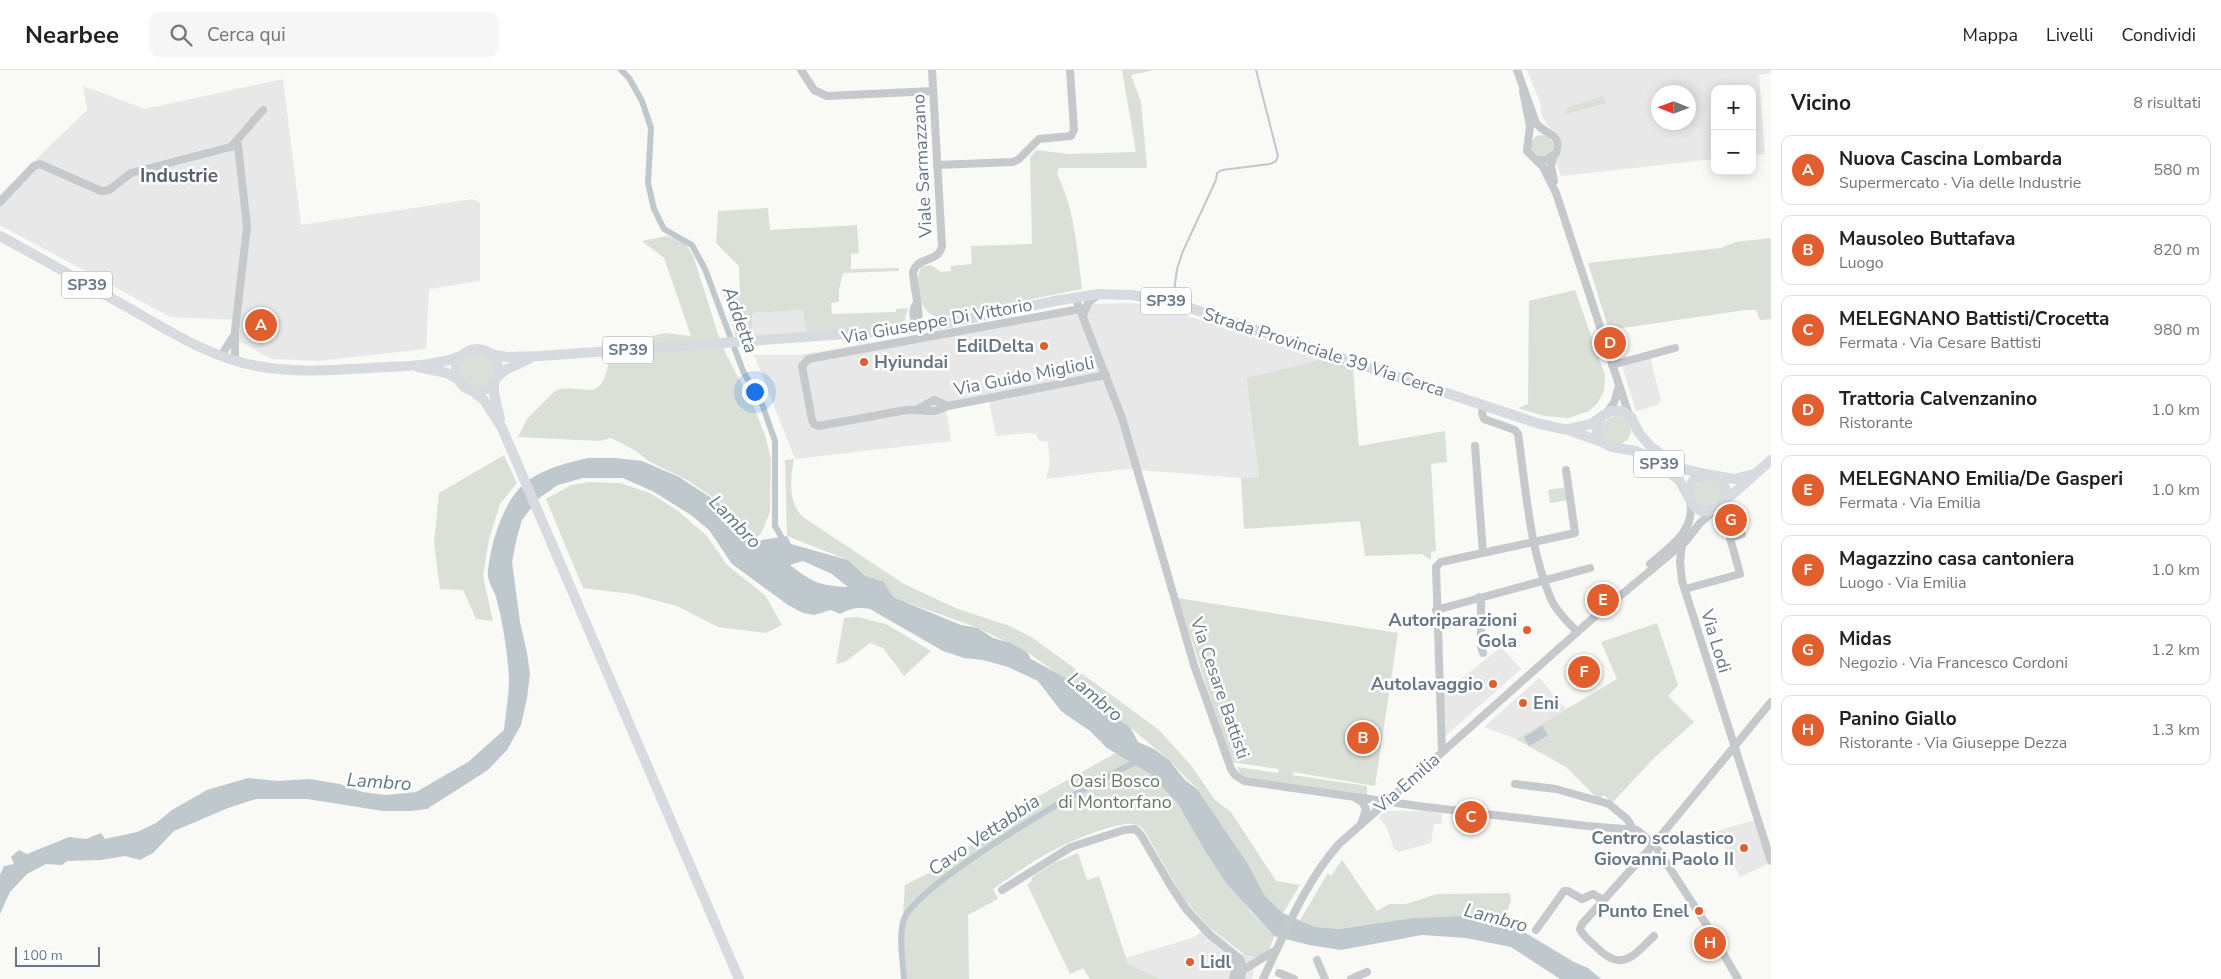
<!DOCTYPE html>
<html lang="it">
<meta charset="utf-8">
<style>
:root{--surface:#fff;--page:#f6f6f6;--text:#202124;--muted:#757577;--line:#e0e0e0;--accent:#e15e2e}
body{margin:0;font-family:"Nunito Sans",sans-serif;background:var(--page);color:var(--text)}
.controls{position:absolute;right:15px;top:15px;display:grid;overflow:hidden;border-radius:10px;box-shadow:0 2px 12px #0003}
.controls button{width:45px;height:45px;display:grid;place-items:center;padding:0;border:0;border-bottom:1px solid var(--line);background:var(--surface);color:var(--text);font:25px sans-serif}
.compass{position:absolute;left:1651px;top:15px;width:45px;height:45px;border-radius:50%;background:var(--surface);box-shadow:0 2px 12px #0003;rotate:271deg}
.scale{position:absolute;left:15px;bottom:12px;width:85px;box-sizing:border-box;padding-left:5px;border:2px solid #687887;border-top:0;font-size:14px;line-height:18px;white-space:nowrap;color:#687887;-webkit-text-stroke:4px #fff;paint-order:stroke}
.you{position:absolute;left:754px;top:321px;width:18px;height:18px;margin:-12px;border:4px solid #fff;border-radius:50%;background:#1a73e8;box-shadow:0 0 0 8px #1a73e833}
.badge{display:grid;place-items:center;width:32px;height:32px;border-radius:50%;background:var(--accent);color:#fff;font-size:16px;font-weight:700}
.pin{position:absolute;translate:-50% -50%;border:2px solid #fff;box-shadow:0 1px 5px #0006}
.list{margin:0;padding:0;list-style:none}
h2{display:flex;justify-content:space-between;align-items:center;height:65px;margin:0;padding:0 20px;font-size:21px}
h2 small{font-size:16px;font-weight:400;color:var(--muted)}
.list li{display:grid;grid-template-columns:32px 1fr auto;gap:15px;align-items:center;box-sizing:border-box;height:70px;margin:0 10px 10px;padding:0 10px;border:1px solid var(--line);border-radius:10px}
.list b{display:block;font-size:19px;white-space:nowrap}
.list p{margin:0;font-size:16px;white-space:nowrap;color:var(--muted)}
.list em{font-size:16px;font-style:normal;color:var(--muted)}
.icon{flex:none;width:28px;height:28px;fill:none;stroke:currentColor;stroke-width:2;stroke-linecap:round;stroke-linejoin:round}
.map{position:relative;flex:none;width:1771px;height:909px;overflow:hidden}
header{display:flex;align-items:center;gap:30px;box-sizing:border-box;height:70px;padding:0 25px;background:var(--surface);border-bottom:1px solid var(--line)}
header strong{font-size:24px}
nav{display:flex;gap:28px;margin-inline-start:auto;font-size:18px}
.search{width:350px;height:45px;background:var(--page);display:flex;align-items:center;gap:12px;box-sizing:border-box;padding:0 18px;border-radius:10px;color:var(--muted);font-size:19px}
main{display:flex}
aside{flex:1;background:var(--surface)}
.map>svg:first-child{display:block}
.built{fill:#e7e8e7;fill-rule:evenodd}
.green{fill:#dae0d7}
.water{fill:#bfc8cd;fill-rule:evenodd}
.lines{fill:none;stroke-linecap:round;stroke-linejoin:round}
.stream{stroke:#bfc8cd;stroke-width:2}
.canal{stroke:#bfc8cd;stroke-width:6}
.minor{stroke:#c5c9cc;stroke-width:8}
.major{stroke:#d7dbdf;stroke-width:10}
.poi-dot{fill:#e15e2e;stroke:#fff;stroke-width:2}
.labels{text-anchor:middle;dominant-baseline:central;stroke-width:5;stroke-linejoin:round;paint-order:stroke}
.shield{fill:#fff;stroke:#95a0ab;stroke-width:1}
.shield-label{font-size:16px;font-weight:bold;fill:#687887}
.street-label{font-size:18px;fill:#687887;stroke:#fff}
.poi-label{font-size:18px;font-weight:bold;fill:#687887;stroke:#fff;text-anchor:end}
.park-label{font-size:18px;fill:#667963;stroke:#fff}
.neighbourhood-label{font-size:19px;font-weight:bold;fill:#56616c;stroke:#fff}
.water-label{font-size:19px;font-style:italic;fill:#647982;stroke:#fff}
</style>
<header>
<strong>Nearbee</strong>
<div class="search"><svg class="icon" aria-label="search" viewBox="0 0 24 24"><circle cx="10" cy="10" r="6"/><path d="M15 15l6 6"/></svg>Cerca qui</div>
<nav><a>Mappa</a><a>Livelli</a><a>Condividi</a></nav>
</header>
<main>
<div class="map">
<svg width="1771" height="909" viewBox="0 0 1771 909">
<rect width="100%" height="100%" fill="#f9f9f6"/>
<g class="built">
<path d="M1527,0h244v3l-12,2 6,79 -13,1v-66h-37v70l-154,17 -6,-17 6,-9v-7l-4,-10 -9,-7 -6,-10 -2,-14zM1658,22h30v30h-30z"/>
<polygon points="283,9 301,155 473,129 480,133 480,211 429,219 426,279 318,291 272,289 237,270 239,250 170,247 0,155 0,124 87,40 83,16 145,39"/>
<polygon points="1135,233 1169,240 1324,289 1246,309 1259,407 1241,408 1126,399 1046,409 1050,395 1048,372 1039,371 1036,364 1030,363 996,366 989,330 946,339 951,371 795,389 754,285 799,285 1094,234"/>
<polygon points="804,240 806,263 752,267 751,243"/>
<polygon points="1650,287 1661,330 1658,335 1636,341 1622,295"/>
<polygon points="1501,577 1521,599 1444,667 1442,624"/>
<polygon points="1539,608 1566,639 1516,669 1484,657"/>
<polygon points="1386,741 1443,741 1441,754 1434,754 1431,773 1399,782 1394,779 1387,758 1379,747"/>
<polygon points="1755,750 1768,794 1740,807 1717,761"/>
<polygon points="1207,855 1237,881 1246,886 1257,887 1252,909 1160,909 1125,892 1126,888 1195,867"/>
</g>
<g class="green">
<path d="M1122,0h32l-23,5 10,27 6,66h-88l-2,6c18,35 20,77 25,115l-140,28c-24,0 -30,-36 -20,-51l9,-1 10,7 10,-1v-5l21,-2 -1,-18 61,-2 -2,-86 6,-8 33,4 67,-2z"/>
<polygon points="1603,26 1606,33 1563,45 1569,37"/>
<circle cx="1542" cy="76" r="11"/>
<polygon points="768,138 770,160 857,155 859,183 851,184 851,199 899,198 899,201 843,203 839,219 839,232 831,233 832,244 896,242 896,239 908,238 904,252 899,255 806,263 803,240 752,243 752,267 736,268 724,225 740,222 739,196 716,173 718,141"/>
<path d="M667,166l17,6 9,13 25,79 8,20 28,53 12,31 5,22 -1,52 -9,22 -11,8 -29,-39 -32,-22 -39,-19 -14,-11 -25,-13 -11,3 -82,-4 9,-18 29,-29c31,-7 45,16 53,-30l8,-6 29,-2 6,-16 13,-3 26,3 -27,-78 -22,-17z"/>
<polygon points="1771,168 1771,249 1760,250 1756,240 1745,240 1609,260 1588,193 1721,178 1735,172"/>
<polygon points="1575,220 1605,305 1604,321 1597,334 1589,341 1569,348 1544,346 1518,338 1528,334 1529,231"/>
<circle cx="477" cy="300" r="17"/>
<polygon points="1324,289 1353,298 1359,376 1445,361 1447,392 1431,394 1436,481 1431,482 1431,490 1422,484 1365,486 1360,451 1244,459 1241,408 1259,407 1246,308"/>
<circle cx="1617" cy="360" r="14"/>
<polygon points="504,385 517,413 500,434 489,469 483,506 493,551 476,549 463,520 440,519 434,473 439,423"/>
<path d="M794,389c-4,19 -6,44 9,58l101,67 54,25 52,17 23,12 125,91 32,35 25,36 16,12 45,69 24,4 -17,28 -18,-17 -17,-32 -50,-74 -29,-30 -39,-33 -33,-22 -14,-13 -56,-40 -49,-24 -86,-31 -44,-37 -61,-24 -2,-76z"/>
<circle cx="1708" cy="423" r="14"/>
<polygon points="589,412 620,413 650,423 678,441 707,466 727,495 765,525 782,555 766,563 718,557 677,536 632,524 583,518 546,429 571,415"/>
<polygon points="1566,417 1569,430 1550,433 1548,420"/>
<polygon points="1178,528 1398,563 1375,716 1293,702 1293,705 1367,716 1367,726 1241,708 1237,697 1278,703 1279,699 1231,692"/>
<polygon points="858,547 886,554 931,581 904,606 883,578 870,573 845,592 836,594 844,548"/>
<polygon points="1657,553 1678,615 1668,626 1694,652 1654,688 1612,733 1604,725 1599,730 1566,697 1516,669 1617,609 1601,572"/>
<path d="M1116,683l34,21 28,30 27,47 47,62 22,23 -5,15 -12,6 -11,-1 -39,-31 -24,-27 -39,-68c-10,-11 -24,-5 -36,-2 -45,13 -77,34 -115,61l5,10 -30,16 1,64h-62l-5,-46 3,-48 34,-17 60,-42 -2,-7z"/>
<polygon points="1078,783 1087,810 1099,806 1126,888 1125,892 1160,909 1090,909 1083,898 1070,904 1027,814 1031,812 1032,807 1054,793"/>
<polygon points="1342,790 1377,841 1389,834 1406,834 1437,824 1510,823 1511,830 1504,850 1484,845 1413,848 1339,859 1315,857 1300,850 1328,803 1331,806"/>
</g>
<g class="water">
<path d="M588,388h28l26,3 37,16 40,26 31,39 37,-6 4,8 57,16 18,16 18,6 9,15 68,28 17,3 15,10 18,5 16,9 4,7 33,18 33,28 33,22 8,15 16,7 15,11 16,20 13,10 50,74 17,32 18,17 32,14 24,2 74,-11 71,-3 20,5 70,42 14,6 13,11h-41l-49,-32 -45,-9 -44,-3 -81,15 -32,-5 -35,-9 -47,-52 -22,-33 -27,-47 -28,-30 -43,-26 -17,-17 -29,-20 -23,-30 -30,-14 -25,-7 -19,-2 -21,-7 -73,-42c-12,-2 -19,-1 -30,5l-9,-4 -17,5 -11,-2 -15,-8 -56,-41 -23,-34 -18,-15 -37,-23 -31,-14h-40l-25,7 -19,13 -17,22 -5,17 -5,25 8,60 7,31 3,21 -3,24 -6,27 -14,25 -19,20 -61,39 -16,2h-28l-76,-12h-51l-28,9 -54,23 -21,22 -13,7 -15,-4 -24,4 -34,1 -5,4 -16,-1 -19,10 -17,18 -10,22v-39l4,-9 10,-2 -3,-7 8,-7 8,4 42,-17 17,2 15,-6 4,6 32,-7 19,-9 16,-13 35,-20 41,-12 30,3 31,-2 31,5 22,8 24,3 30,-3 52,-30 36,-32c2,-21 7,-44 4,-65 -2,-22 -6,-46 -12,-68 -2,-7 -7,-13 -8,-21 -1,-6 4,-30 6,-37 18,-57 37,-68 94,-81zM803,491l29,13 16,13c-28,-1 -36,-5 -58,-22z"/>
<polygon points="1542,656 1548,665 1529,676 1524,667"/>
</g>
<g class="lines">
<polyline class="stream" points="1174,222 1177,199 1183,181 1216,110 1217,103 1222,100 1270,94 1276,91 1278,86 1256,0"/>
<g class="canal">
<polyline points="621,0 629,8 642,31 651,58 648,113 654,139 664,159 692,175 705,199 743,301 762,334 775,371 775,456 785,473"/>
<path d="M904,909c-1,-20 -6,-41 0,-60 13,-36 195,-142 235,-158"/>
</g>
<g class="minor">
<polyline points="801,0 814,20 827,26 933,21"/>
<path d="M1517,0l19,53c8,12 27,9 20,30l-9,7h-11l-9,-9 3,-25 -7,-35"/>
<polyline points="231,77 263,40"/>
<polyline points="1553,87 1551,96 1554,111"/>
<polyline points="1536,90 1543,97 1556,123 1629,345"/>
<polyline points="937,95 1013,92 1019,89 1039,69 1071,66 1074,60 1070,0"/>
<polyline points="0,132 34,96 40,94 101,121 109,120 131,103 238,75 247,157 235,260 235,291"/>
<polyline points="1075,227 1122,348 1194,595 1231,699 1235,705 1244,711 1418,736 1587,756 1637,760 1654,774 1706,854 1738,909"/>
<path d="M916,234c-5,8 -2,15 2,23"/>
<path d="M1080,239l-272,50 -6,7 10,54 2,4 5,2 87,-16c20,-2 21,6 42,-4l158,-31"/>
<polyline points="1083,246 1088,233 1098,225"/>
<path d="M918,257c3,-19 -4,-35 -5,-55 6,-17 23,-8 29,-25l-10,-177"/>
<polyline points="221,286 233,267"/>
<polyline points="1612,295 1675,278"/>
<path d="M1484,335l-2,8 2,6 31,11 3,4c8,54 11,114 33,165 5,12 18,24 26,33"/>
<polyline points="918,339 934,330 948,336"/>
<polyline points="1607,342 1614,333 1618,319"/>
<polyline points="1475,376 1483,483"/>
<polyline points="1682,474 1680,492 1682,511 1771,791"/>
<path d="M1650,494c21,-18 46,-33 40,-64"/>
<polyline points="1685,519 1740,504 1730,468 1742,464"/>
<polyline points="1479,527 1481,533 1481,576 1483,583"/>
<polyline points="1436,540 1590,498"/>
<polyline points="1442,682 1436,497 1441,492 1575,463 1566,400"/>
<polyline points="1515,714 1556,719 1609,734 1627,749 1633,759"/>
<polyline points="1356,728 1363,733 1366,739 1362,752"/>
<polyline points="1002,820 1071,777 1124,760 1135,759 1141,765 1172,818 1186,839 1210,865 1240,889 1243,897 1241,909"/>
<polyline points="1536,860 1564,821 1568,821 1582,829 1593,824 1603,830"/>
<path d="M1654,866c-21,20 -32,37 -58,11 -6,-6 -13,-11 -16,-18l2,-5 72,-80 117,-142"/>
<polyline points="1232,885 1236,896 1233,909"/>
<polyline points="1317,890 1325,909"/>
<polyline points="1243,900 1276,880"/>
<polyline points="1279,903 1294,909"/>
<path d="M1263,909c22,-46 42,-97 76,-135l253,-225 93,-77 15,-19 14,-12"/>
<polyline points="1351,909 1367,902"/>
</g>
<g class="major">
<path d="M0,166c43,23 86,48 129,72 40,23 82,50 128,58 37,7 76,4 113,2 29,-2 64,-1 91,-12"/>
<circle cx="477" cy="300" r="21"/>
<polyline points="491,284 507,287 540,286 874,262 943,254 1055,231 1098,224 1132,225 1175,233 1540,354 1568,360 1602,372"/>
<polyline points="418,297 447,303 458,309"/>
<polyline points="496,308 505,300 529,289"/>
<polyline points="494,312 494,323 500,349"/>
<polyline points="471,320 484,330 502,358 739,909"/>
<polyline points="1569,359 1591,354 1610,341 1622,341 1631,347 1639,363 1651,377 1683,399 1715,406 1723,412 1726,421 1722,434 1710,441 1701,441 1694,436 1679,410 1647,386 1636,381 1611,377 1602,372 1597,362 1601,347"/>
<polyline points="1717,406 1734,409 1754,404"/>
<path d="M1689,427c-1,-12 5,-21 17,-23"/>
<polyline points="1725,431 1771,390"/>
</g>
</g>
<g class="poi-dot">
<circle cx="1044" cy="276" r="5"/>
<circle cx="864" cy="292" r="5"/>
<circle cx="1527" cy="560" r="5"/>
<circle cx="1493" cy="614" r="5"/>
<circle cx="1523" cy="633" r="5"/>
<circle cx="1744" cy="778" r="5"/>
<circle cx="1699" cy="841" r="5"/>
<circle cx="1190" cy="892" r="5"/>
</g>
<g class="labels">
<g class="shield">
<rect x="62" y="201.5" width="50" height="27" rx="4"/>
<rect x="1141" y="217.5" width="50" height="27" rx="4"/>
<rect x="603" y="266.5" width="50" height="27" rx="4"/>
<rect x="1634" y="380.5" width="50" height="27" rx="4"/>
</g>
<g class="shield-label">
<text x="87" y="215">SP39</text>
<text x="1166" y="231">SP39</text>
<text x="628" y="280">SP39</text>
<text x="1659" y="394">SP39</text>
</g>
<g class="street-label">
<text transform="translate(922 96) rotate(-93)">Viale Sarmazzano</text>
<text transform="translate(937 251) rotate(-10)">Via Giuseppe Di Vittorio</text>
<text transform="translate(1324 282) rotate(18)">Strada Provinciale 39 Via Cerca</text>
<text transform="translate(1024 306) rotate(-11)">Via Guido Miglioli</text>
<text transform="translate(1716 571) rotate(73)">Via Lodi</text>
<text transform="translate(1220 618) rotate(71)">Via Cesare Battisti</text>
<text transform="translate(1407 713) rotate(-41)">Via Emilia</text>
</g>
<g class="poi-label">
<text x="1034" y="276">EdilDelta</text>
<text x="874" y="292" text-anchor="start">Hyiundai</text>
<text x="1517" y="550">Autoriparazioni<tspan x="1517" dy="21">Gola</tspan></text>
<text x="1483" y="614">Autolavaggio</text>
<text x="1533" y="633" text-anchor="start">Eni</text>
<text x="1734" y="768">Centro scolastico<tspan x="1734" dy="21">Giovanni Paolo II</tspan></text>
<text x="1689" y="841">Punto Enel</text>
<text x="1200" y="892" text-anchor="start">Lidl</text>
</g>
<g class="park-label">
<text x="1115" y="711">Oasi Bosco<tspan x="1115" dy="21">di Montorfano</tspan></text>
</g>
<g class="neighbourhood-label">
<text x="179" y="106">Industrie</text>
</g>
<g class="water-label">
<text transform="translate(740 250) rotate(70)">Addetta</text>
<text transform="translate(735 452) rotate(46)">Lambro</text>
<text transform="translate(1095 627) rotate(40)">Lambro</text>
<text transform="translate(379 712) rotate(4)">Lambro</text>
<text transform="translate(984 765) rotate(-34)">Cavo Vettabbia</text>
<text transform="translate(1496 848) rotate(15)">Lambro</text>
</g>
</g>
</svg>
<div class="controls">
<button>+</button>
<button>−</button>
</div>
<svg class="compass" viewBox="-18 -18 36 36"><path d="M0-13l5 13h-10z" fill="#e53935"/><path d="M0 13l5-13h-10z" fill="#757577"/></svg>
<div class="scale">100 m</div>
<div class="you"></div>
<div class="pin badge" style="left:261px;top:255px">A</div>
<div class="pin badge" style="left:1363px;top:668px">B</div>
<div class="pin badge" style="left:1471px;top:747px">C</div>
<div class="pin badge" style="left:1610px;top:273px">D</div>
<div class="pin badge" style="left:1603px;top:530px">E</div>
<div class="pin badge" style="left:1584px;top:602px">F</div>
<div class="pin badge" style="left:1731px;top:450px">G</div>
<div class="pin badge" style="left:1710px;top:873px">H</div>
</div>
<aside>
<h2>Vicino<small>8 risultati</small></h2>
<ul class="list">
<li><span class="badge">A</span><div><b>Nuova Cascina Lombarda</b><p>Supermercato · Via delle Industrie</p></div><em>580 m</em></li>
<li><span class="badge">B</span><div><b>Mausoleo Buttafava</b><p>Luogo</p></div><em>820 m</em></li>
<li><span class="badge">C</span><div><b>MELEGNANO Battisti/Crocetta</b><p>Fermata · Via Cesare Battisti</p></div><em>980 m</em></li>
<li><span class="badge">D</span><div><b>Trattoria Calvenzanino</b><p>Ristorante</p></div><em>1.0 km</em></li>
<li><span class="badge">E</span><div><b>MELEGNANO Emilia/De Gasperi</b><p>Fermata · Via Emilia</p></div><em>1.0 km</em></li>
<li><span class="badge">F</span><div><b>Magazzino casa cantoniera</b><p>Luogo · Via Emilia</p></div><em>1.0 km</em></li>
<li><span class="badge">G</span><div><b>Midas</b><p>Negozio · Via Francesco Cordoni</p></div><em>1.2 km</em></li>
<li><span class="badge">H</span><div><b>Panino Giallo</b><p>Ristorante · Via Giuseppe Dezza</p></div><em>1.3 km</em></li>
</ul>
</aside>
</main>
